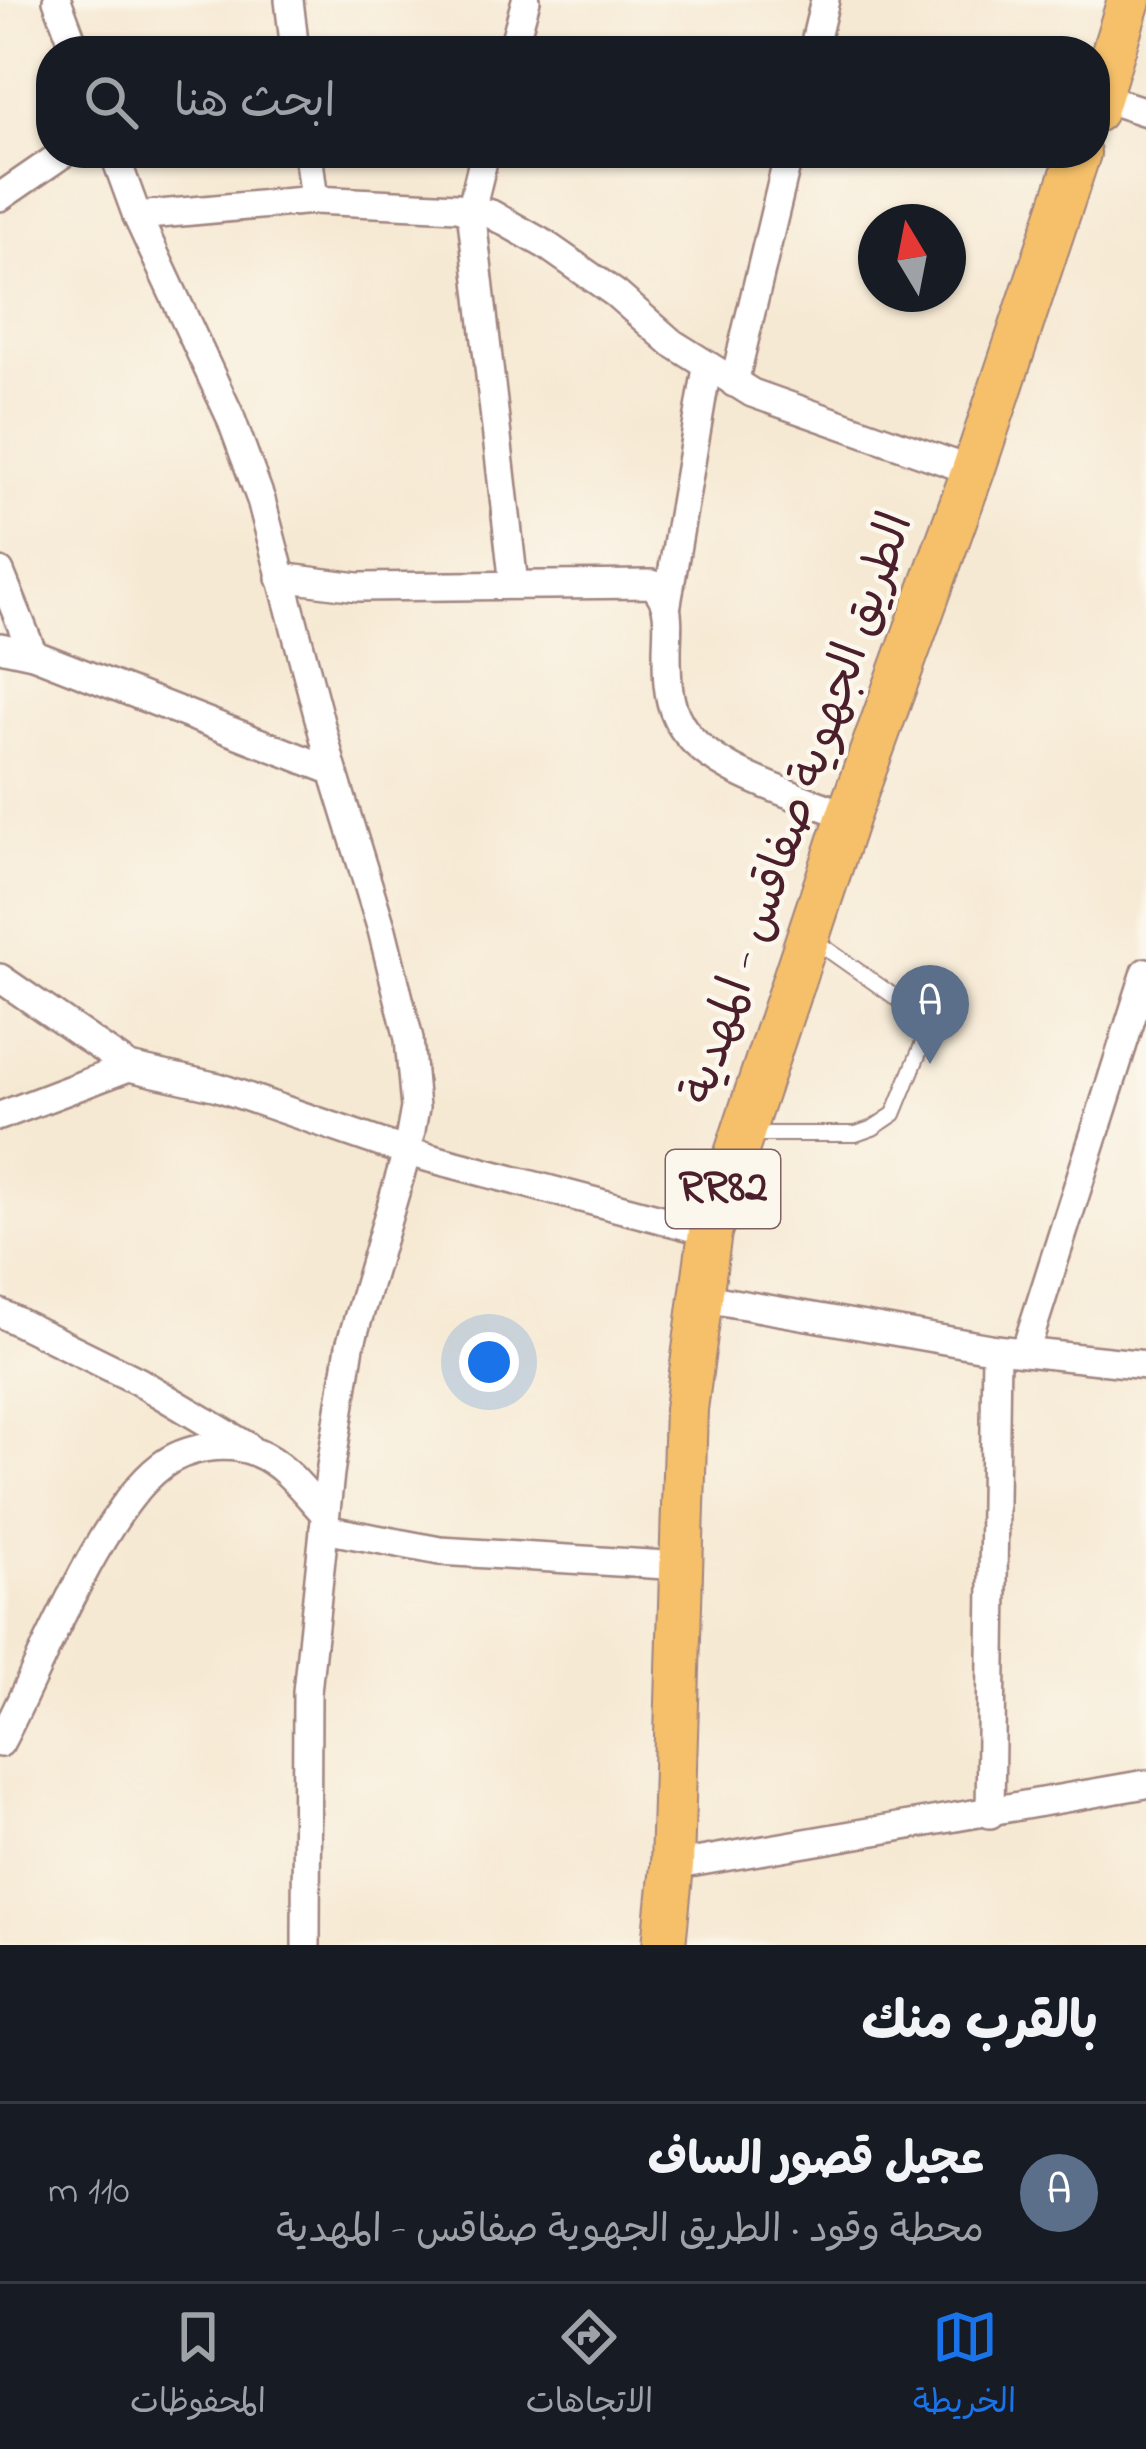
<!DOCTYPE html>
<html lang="ar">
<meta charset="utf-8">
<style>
:root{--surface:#171b24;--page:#20242c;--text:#f1f3f6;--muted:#9ea1a6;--line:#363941;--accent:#1a73e8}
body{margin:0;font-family:"Indie Flower","Playpen Sans Arabic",sans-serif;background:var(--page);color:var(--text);direction:rtl}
.compass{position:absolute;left:858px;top:204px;width:108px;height:108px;border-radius:50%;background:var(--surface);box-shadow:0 3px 9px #0004;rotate:350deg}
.you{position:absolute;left:489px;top:1362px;width:42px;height:42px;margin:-30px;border:9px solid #fff;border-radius:50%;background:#1a73e8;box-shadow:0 0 0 18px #1a73e833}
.badge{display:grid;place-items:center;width:78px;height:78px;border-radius:50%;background:var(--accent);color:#fff;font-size:39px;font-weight:700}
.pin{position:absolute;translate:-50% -99px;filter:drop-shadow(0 3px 6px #0008)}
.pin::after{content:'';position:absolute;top:63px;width:42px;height:36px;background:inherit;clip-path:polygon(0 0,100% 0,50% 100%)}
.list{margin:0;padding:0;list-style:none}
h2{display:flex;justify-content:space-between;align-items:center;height:156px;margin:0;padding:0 48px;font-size:51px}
h2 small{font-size:39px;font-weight:400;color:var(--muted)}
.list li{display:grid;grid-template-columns:78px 1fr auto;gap:36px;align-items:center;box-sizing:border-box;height:180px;padding:0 48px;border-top:3px solid var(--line)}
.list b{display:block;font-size:45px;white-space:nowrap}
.list p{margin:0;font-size:39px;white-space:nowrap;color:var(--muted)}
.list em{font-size:39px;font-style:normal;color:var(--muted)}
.icon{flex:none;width:66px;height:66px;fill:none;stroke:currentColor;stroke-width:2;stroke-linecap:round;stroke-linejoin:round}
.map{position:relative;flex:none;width:1146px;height:1945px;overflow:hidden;direction:ltr}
.search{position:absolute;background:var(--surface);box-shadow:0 3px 9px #0004;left:36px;right:36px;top:36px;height:132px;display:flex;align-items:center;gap:30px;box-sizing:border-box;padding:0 42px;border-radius:48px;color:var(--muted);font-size:45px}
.sheet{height:336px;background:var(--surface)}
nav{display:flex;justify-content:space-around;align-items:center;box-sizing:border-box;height:168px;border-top:3px solid var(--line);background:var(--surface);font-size:33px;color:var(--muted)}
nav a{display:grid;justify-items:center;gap:6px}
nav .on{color:var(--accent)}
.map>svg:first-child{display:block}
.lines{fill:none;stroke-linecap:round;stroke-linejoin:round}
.lane-casing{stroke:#a0847f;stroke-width:18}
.street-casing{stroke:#a0847f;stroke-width:32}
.primary-casing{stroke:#a0847f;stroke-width:46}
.lane{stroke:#fff;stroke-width:14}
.street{stroke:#fff;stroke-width:27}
.primary{stroke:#f6c06b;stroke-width:42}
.labels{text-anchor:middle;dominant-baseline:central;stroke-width:9;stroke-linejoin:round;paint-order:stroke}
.shield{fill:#fbf7ec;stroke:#7f6065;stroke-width:3}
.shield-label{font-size:45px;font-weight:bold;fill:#4a1f2b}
.street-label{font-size:48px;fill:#4a1f2b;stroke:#fbf7ec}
</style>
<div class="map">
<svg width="1146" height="1945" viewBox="0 0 1146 1945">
<rect width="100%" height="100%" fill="#fbf7ec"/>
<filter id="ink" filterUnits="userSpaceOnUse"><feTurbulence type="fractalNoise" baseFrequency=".00833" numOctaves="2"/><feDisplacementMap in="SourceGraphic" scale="24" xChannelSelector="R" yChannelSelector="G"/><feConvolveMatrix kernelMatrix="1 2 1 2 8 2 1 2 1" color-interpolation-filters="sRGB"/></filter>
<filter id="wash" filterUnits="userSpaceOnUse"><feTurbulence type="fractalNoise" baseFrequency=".004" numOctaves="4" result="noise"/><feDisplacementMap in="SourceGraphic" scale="48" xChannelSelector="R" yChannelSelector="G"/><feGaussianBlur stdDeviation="2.7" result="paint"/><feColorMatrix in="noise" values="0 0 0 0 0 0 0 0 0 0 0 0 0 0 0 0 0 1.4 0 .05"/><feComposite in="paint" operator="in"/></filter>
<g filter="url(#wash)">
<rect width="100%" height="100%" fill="#f6e9d3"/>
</g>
<g filter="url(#ink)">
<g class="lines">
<g class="lane-casing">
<polyline id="lane" points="750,1134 856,1134 873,1128 894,1114 927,1033 922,1016 814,940"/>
</g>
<g class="street-casing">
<g id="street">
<polyline points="57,0 76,51"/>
<polyline points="289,0 295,51"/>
<polyline points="512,51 526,0"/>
<polyline points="813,51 825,0"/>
<polyline points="1100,97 1146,112"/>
<polyline points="114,153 137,216 230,416 261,500 333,771 382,930 409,1039 415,1108 407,1152 350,1346 330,1473 307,1692 306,1945"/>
<polyline points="308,153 314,200 457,207 491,214 546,245 616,294 672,343 752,393 973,471"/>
<polyline points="485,153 471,210 514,585"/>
<polyline points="0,197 64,153"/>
<polyline points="137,216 314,200"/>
<polyline points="734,383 789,153"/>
<polyline points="0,572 33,654"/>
<path d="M280,577l78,10 294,-3c21,20 15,42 15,68 0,21 0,45 9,64 24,55 119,78 172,100"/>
<polyline points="667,604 707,368"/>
<polyline points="0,647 33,654 333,771"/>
<polyline points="0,978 129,1067"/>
<polyline points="0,1116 129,1067 218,1087 407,1152 710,1232"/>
<polyline points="699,1297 996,1349 1146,1365"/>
<polyline points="0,1313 138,1381 247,1446"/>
<polyline points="1025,1352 1146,972"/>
<polyline points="324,1529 440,1551 682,1566"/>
<path d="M0,1743c39,-73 99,-230 161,-277 24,-19 67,-26 96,-13 28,11 48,40 68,61"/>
<polyline points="990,1814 996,1349"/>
<polyline points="672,1866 1146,1784"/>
</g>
</g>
<g class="primary-casing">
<g id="primary">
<polyline points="1095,111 1129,0"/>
<polyline points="664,1945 672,1866 686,1409 710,1232 848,816 973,471 1079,153"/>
</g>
</g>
<use href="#lane" class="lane"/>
<use href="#street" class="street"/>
<use href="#primary" class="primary"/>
</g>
</g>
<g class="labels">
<rect class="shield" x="666" y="1150" width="114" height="78" rx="9"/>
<g class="shield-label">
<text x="723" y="1189">RR82</text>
</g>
<g class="street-label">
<text transform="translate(799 809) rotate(-71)">الطريق الجهوية صفاقس - المهدية</text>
</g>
</g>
</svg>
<svg class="compass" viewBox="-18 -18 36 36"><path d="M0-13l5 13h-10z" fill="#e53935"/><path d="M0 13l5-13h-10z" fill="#9ea1a6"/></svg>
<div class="you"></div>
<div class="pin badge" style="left:930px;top:1064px;background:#5c6f8a">A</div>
<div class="search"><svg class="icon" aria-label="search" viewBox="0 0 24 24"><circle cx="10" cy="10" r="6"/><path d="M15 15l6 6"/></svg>ابحث هنا</div>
</div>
<section class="sheet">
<h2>بالقرب منك<small></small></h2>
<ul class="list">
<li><span class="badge" style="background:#5c6f8a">A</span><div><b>عجيل قصور الساف</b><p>محطة وقود · الطريق الجهوية صفاقس - المهدية</p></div><em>110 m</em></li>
</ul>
</section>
<nav>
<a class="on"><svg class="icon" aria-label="map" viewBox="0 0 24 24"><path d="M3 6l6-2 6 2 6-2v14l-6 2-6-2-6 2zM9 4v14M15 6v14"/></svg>الخريطة</a>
<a><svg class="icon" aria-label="directions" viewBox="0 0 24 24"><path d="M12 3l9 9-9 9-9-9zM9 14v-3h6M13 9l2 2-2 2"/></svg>الاتجاهات</a>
<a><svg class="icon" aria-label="saved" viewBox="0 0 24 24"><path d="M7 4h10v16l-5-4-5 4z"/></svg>المحفوظات</a>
</nav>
